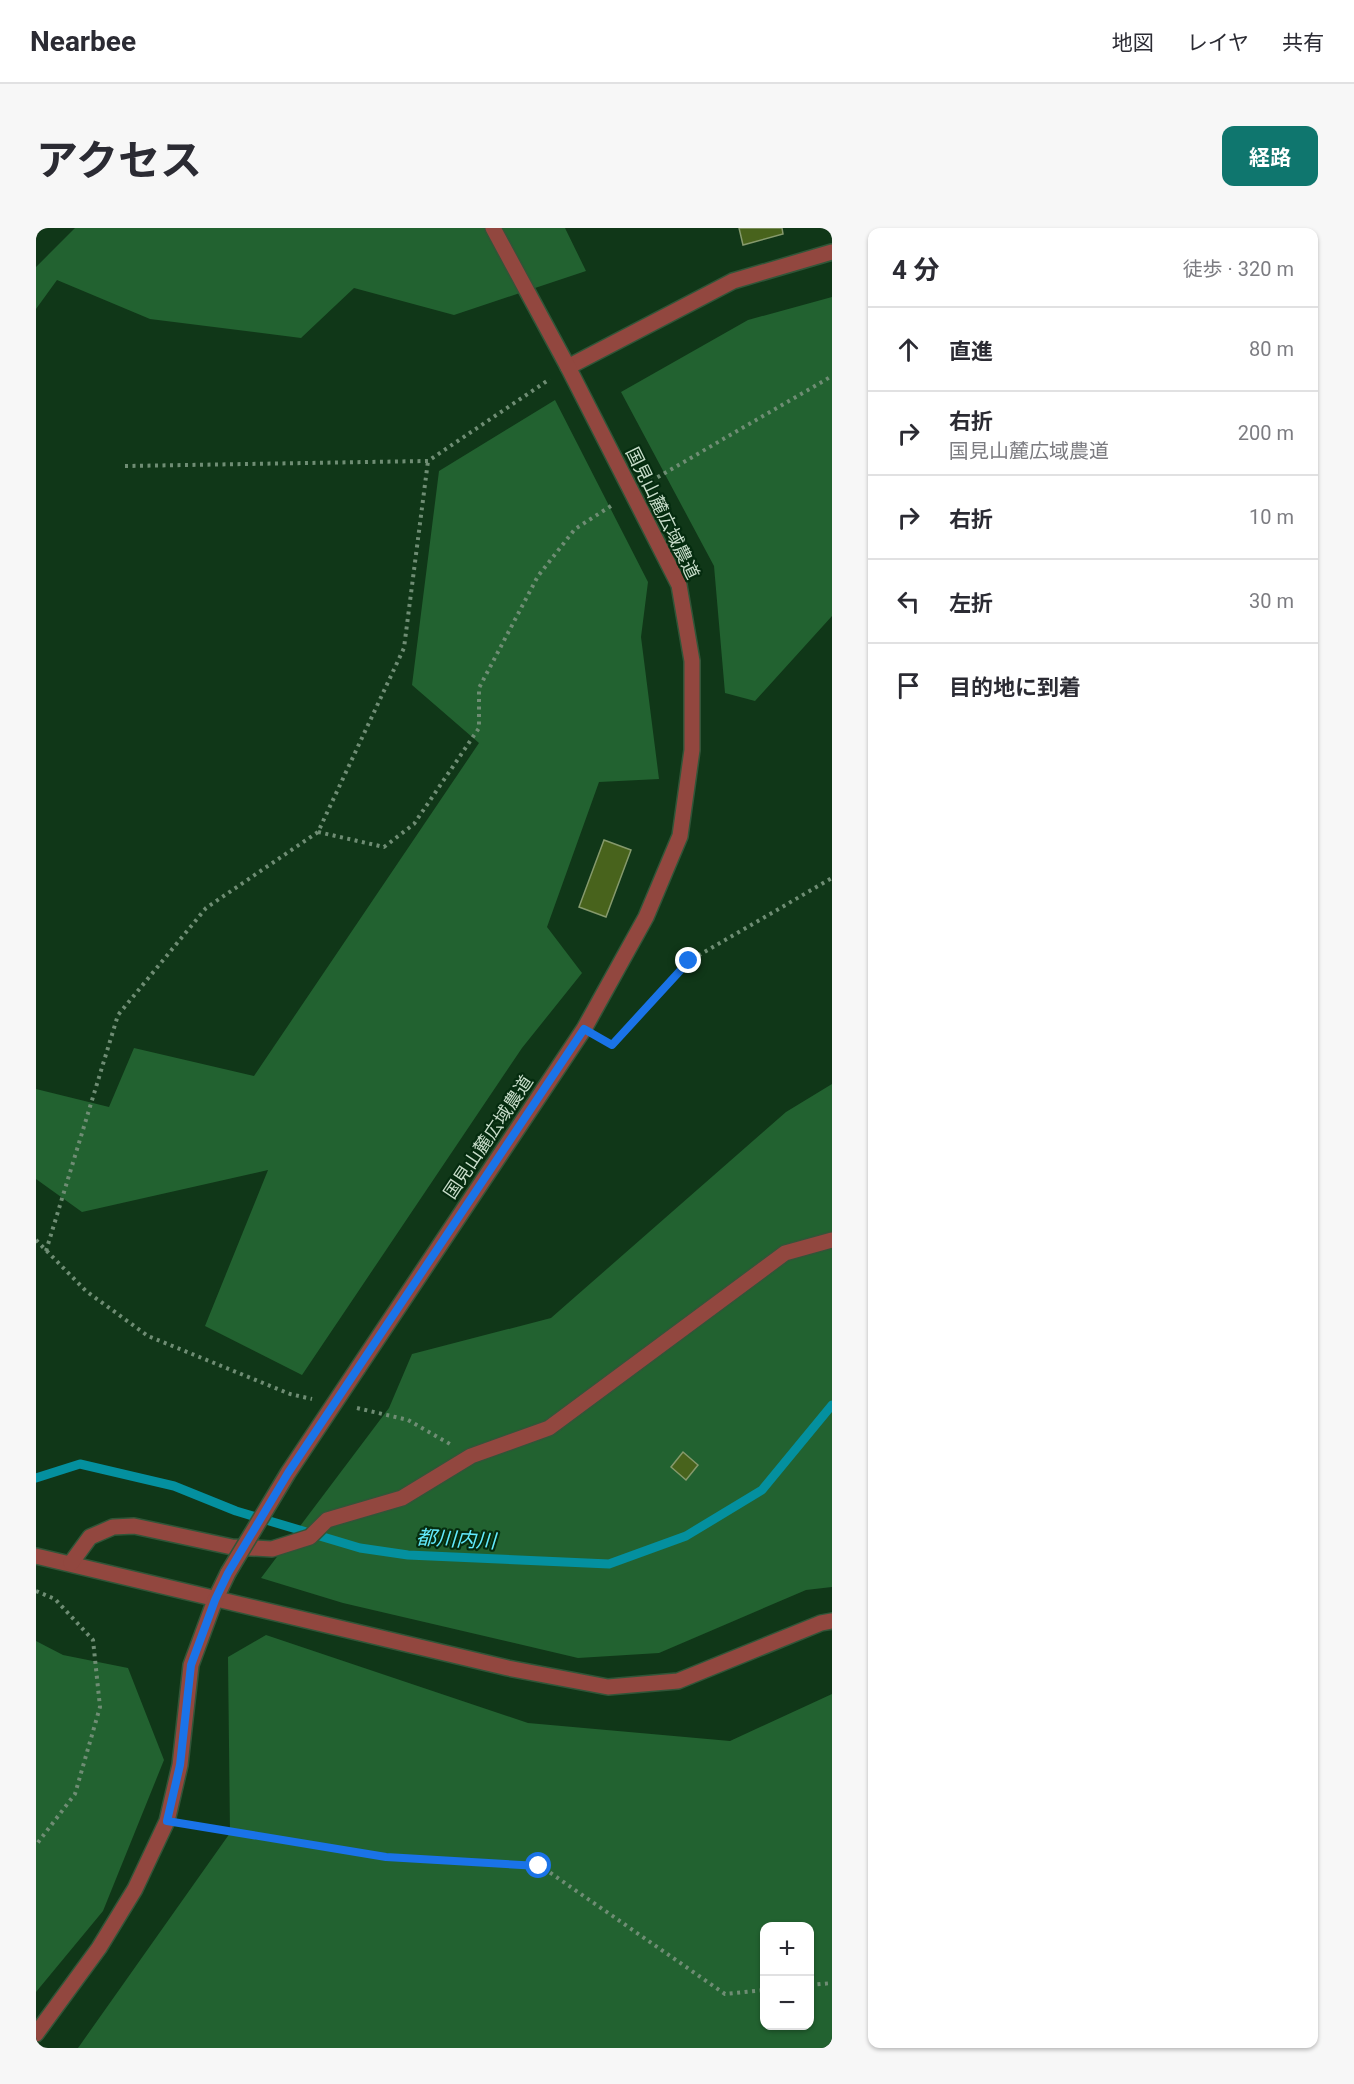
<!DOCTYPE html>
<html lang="ja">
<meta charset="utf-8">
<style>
:root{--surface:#fff;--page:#f7f7f7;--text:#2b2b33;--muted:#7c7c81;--line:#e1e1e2;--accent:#0f766e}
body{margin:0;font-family:Roboto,"Noto Sans JP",sans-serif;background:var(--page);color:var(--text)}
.controls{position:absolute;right:18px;bottom:18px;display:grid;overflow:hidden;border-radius:12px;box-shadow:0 2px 4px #0004}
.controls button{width:54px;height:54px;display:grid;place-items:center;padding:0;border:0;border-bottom:2px solid var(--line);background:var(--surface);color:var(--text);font:30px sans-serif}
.stop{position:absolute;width:18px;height:18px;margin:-14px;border:4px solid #1a73e8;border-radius:50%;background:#fff}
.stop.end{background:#1a73e8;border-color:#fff;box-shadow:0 2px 6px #0008}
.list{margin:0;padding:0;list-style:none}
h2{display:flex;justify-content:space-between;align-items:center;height:78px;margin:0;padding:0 24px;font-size:26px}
h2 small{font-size:20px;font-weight:400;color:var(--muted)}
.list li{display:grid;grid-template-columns:39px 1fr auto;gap:18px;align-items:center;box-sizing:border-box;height:84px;padding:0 24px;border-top:2px solid var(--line)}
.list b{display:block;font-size:22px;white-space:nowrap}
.list p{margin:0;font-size:20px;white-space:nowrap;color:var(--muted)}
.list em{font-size:20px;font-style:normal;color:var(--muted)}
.icon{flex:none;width:33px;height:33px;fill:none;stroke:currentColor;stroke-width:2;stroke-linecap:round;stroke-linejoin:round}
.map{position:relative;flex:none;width:796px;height:1820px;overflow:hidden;border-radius:12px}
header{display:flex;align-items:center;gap:36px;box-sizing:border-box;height:84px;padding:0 30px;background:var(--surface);border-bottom:2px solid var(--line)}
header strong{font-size:28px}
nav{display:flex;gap:33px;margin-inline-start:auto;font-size:21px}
.intro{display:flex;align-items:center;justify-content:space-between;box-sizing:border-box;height:144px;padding:0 36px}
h1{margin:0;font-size:42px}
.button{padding:15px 27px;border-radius:12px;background:var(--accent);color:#fff;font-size:21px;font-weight:700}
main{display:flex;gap:36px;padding:0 36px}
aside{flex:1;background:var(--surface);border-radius:12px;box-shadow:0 2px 4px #0004}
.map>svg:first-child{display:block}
.green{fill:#226230;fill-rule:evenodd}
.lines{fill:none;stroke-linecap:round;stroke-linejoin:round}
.stream{stroke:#04909f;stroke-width:9}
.building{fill:#48631c;stroke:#85996c;stroke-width:1.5}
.minor-casing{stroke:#315538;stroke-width:18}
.path{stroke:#6f8d74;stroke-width:4;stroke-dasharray:3 4.5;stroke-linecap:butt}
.minor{stroke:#92473f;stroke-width:15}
.minor-bridge-casing{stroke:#315538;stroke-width:18;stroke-linecap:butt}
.minor-bridge{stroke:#92473f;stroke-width:15}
.route{stroke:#1a73e8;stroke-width:8}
.labels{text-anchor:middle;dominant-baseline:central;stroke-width:4.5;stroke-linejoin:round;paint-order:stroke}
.street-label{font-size:18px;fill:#c8ddca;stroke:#052c0f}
.water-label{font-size:20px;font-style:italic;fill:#63ebfe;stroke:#052c0f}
</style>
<header>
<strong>Nearbee</strong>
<nav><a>地図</a><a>レイヤ</a><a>共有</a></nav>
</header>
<div class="intro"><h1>アクセス</h1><a class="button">経路</a></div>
<main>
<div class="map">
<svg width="796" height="1820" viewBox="0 0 796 1820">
<rect width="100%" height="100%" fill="#103718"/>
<g class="green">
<polygon points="39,0 529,0 550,43 418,87 318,60 265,110 114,91 21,52 0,81 0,39"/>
<polygon points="796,69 796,388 719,473 689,465 678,338 585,164 712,92"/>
<polygon points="519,172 612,354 605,409 623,551 563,554 511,699 546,745 486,820 266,1147 169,1098 232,942 46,984 0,951 0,861 73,879 98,820 218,848 443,515 376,457 403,243"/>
<polygon points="796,856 796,1359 770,1362 623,1425 542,1430 307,1375 225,1350 353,1180 376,1126 515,1090 750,884"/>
<path d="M230,1407l262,88 202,18 102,-47v354h-754l152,-215 -2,-176zM728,1698h46v100h-46z"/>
<polygon points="0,1413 27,1427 92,1440 128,1532 67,1683 0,1764"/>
</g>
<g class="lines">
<polyline class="stream" points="0,1250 44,1236 138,1258 200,1283 324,1320 372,1327 573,1336 650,1308 726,1262 796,1177"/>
</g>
<g class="building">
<polygon points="703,0 746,0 747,6 707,17"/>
<polygon points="568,612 595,622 570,689 543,679"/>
<polygon points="647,1224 662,1237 650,1252 635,1239"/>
</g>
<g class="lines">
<g class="minor-casing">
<g id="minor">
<polyline points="532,139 697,53 796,24"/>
<polyline points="322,1140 548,801 610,689 644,608 656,522 656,433 643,357 532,139 457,0"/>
<polyline points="0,1328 472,1440 572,1459 642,1453 785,1395 796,1393"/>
<polyline points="35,1335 54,1309 77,1299 98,1298 196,1319 236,1321 274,1309 291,1292 366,1270 435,1228 513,1200 749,1025 796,1012"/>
<polyline points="0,1806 63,1720 99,1661 131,1593 144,1537 155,1437 179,1372 192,1345"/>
</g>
</g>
<g class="path">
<polyline points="89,238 392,233 514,151"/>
<polyline points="615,253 796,148"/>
<polyline points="282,604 348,619 378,596 443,500 443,460 502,348 539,301 578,276"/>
<polyline points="567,812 576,817 653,733 796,650"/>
<polyline points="0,1012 50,1063 112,1108 254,1166 276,1171"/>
<polyline points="10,1023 82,787 170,680 282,604 368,420 392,233"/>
<polyline points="321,1180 372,1192 414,1216"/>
<polyline points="0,1363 19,1371 57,1412 64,1479 39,1566 0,1617"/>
<polyline points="152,1596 349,1629 503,1637 689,1766 728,1762"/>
<polyline points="774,1757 796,1755"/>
</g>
<use href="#minor" class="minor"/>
<g class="minor-bridge-casing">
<polyline id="minor-bridge" points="192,1345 252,1245 322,1140"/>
</g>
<use href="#minor-bridge" class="minor-bridge"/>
</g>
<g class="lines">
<polyline class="route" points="503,1638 350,1629 131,1593 144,1537 155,1437 179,1372 192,1345 252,1245 548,801 576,817 653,733"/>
</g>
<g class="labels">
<g class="street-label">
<text transform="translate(627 285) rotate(64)">国見山麓広域農道</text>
<text transform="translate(452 909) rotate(-56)">国見山麓広域農道</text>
</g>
<g class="water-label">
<text transform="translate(420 1311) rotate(3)">都川内川</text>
</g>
</g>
</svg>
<div class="controls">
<button>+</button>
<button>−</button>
</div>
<div class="stop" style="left:503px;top:1638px"></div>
<div class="stop end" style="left:653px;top:733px"></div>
</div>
<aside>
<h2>4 分<small>徒歩 · 320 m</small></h2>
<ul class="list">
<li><svg class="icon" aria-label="ahead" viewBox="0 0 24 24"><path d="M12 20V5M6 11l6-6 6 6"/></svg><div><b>直進</b></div><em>80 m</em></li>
<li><svg class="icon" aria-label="right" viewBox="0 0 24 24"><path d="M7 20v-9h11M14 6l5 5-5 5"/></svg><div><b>右折</b><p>国見山麓広域農道</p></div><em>200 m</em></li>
<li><svg class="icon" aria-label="right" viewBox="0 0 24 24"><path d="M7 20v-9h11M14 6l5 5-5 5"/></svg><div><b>右折</b></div><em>10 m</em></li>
<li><svg class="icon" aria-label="left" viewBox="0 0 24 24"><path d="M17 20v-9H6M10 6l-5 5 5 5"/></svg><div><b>左折</b></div><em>30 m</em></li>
<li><svg class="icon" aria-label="arrive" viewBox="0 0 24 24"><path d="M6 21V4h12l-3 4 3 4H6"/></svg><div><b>目的地に到着</b></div></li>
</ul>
</aside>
</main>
